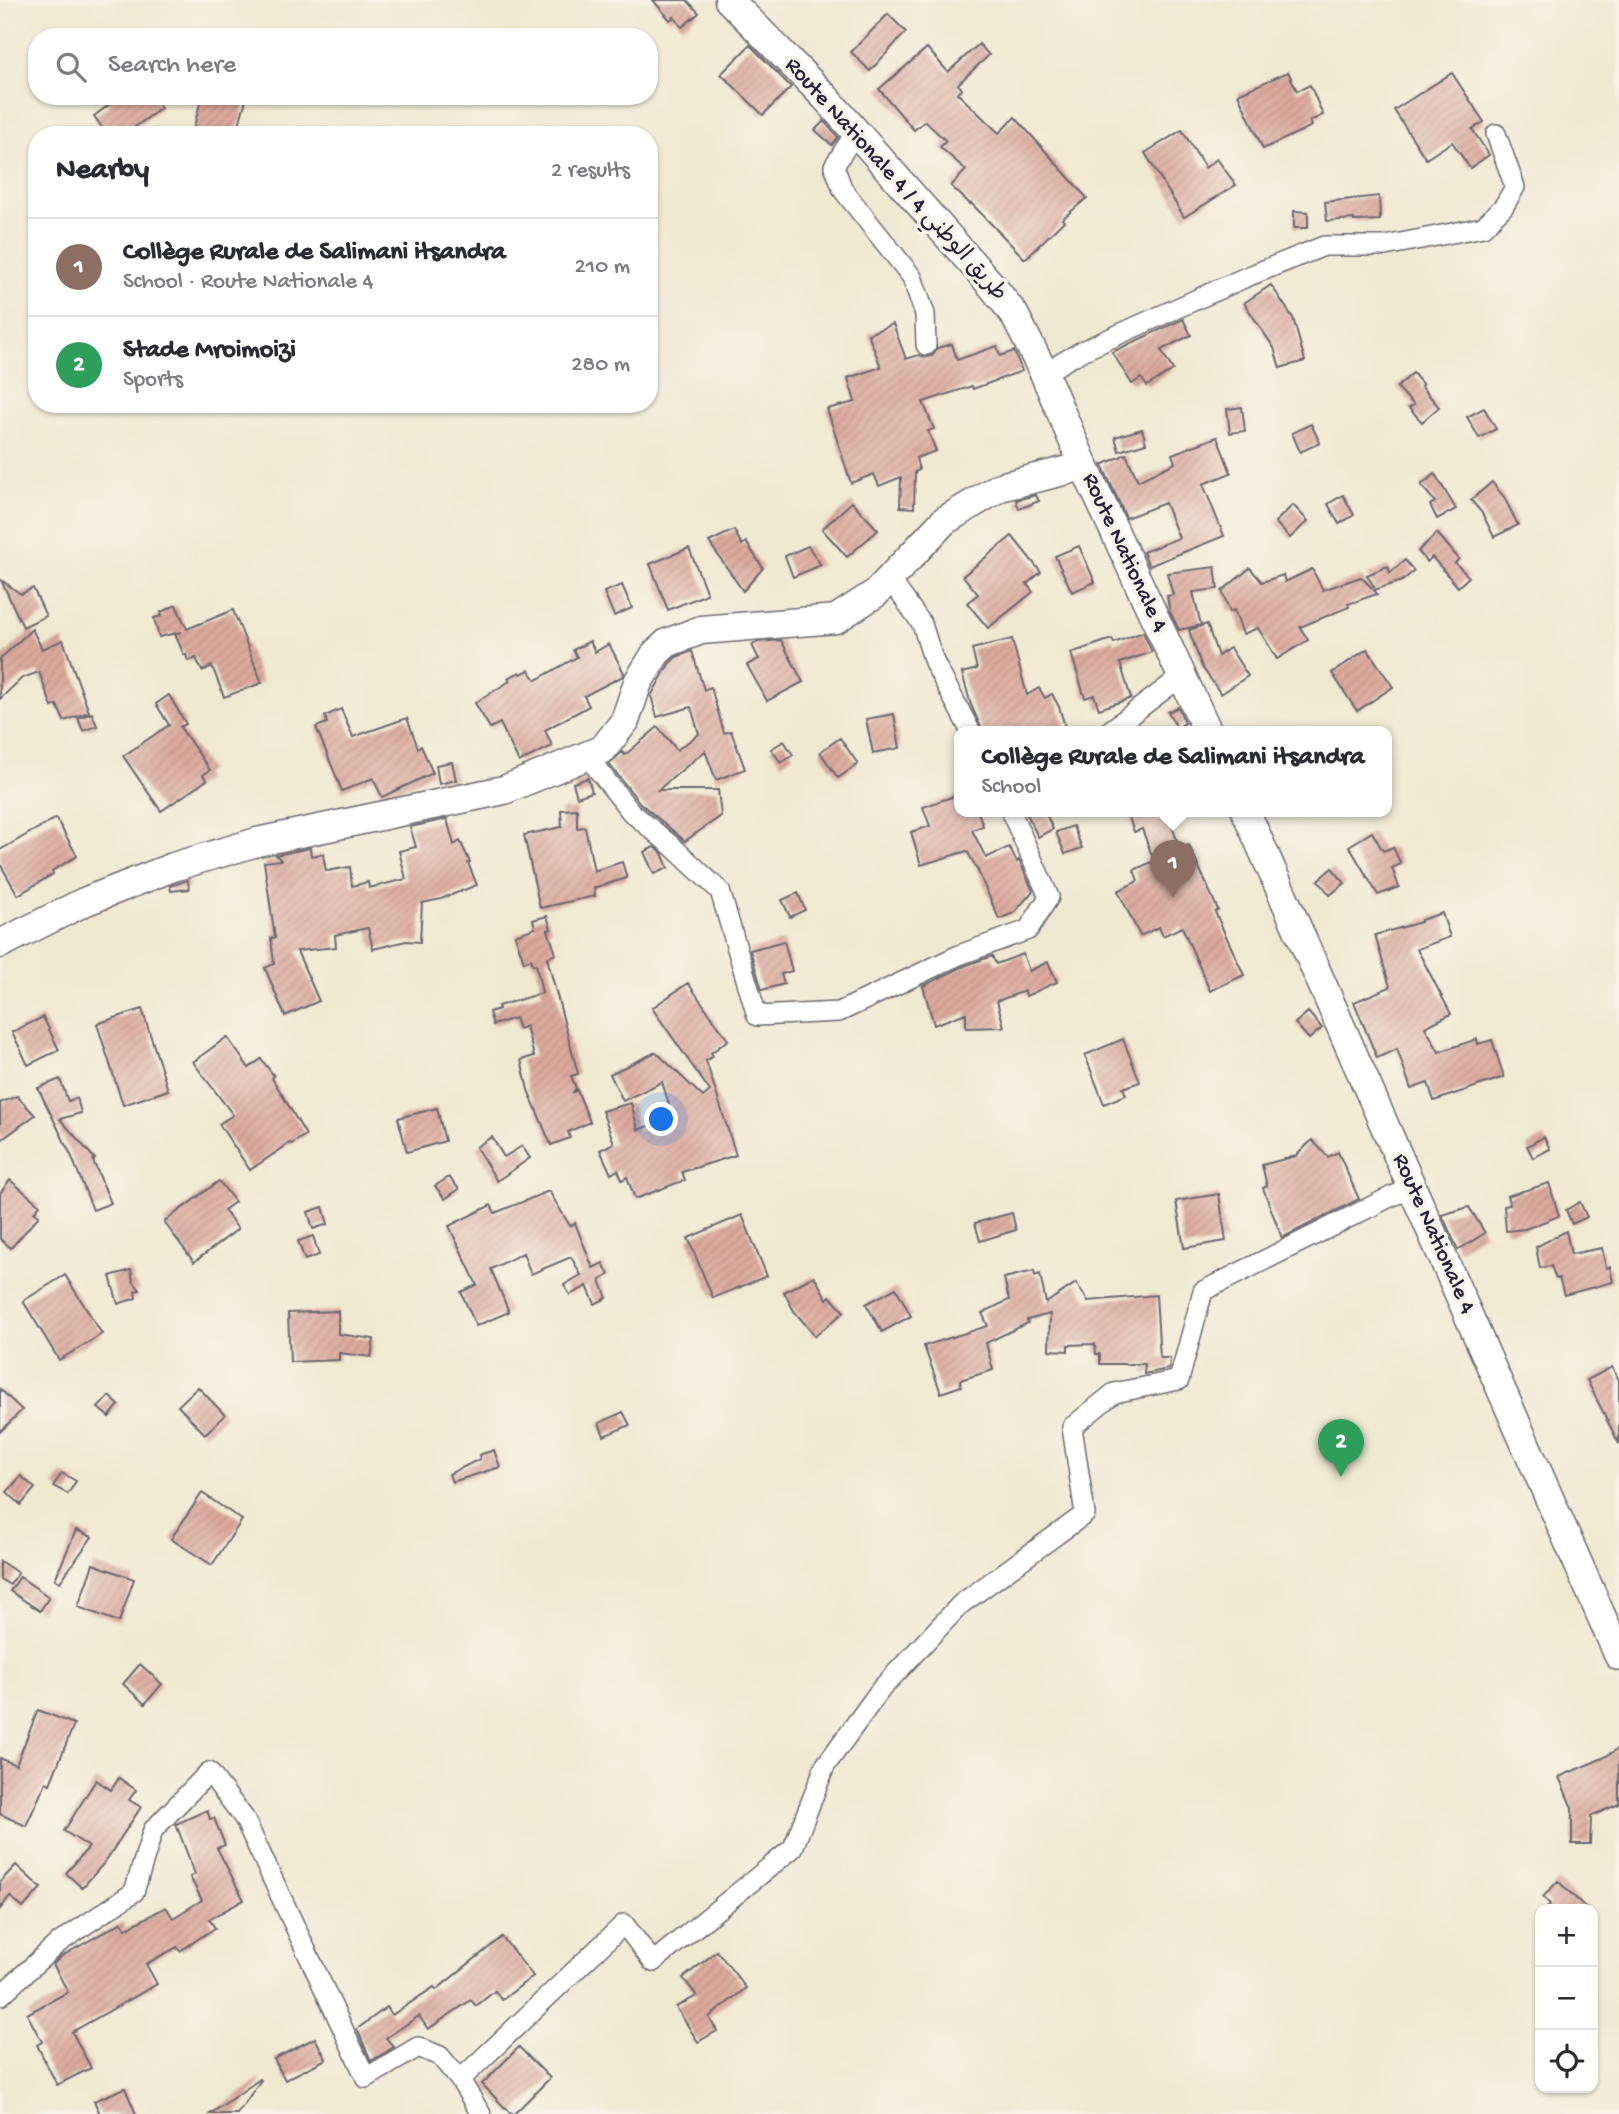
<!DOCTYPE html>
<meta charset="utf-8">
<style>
:root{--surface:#fff;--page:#f2f2f3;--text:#2b2b33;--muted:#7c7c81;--line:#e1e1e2;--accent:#d1495b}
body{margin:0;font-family:"Gochi Hand","Playpen Sans Arabic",sans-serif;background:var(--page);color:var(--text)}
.controls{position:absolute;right:21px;bottom:21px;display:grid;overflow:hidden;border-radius:14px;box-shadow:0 2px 5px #0004}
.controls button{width:63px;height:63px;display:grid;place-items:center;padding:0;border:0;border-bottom:2px solid var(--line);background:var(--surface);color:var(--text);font:35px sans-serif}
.you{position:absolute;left:662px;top:1120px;width:24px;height:24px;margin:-18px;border:5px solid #fff;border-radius:50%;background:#1a73e8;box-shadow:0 0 0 10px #1a73e833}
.badge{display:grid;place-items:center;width:46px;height:46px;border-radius:50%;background:var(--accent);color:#fff;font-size:23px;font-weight:700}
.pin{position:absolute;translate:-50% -58px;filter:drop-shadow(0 2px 4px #0008)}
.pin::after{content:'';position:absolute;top:37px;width:24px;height:21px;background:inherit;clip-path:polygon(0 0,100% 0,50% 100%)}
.popup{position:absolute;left:954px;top:726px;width:438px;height:91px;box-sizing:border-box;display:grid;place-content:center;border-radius:14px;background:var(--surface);filter:drop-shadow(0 2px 5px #0005);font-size:23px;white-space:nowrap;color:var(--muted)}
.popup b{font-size:26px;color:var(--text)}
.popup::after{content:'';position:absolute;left:50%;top:100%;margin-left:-14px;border:14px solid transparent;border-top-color:var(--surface)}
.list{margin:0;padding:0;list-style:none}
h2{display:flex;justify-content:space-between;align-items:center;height:91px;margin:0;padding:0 28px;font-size:30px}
h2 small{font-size:23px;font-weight:400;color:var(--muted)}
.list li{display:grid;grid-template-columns:46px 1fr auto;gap:21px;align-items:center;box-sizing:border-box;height:98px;padding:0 28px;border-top:2px solid var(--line)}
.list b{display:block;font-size:26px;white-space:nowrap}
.list p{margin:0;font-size:23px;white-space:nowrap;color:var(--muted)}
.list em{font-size:23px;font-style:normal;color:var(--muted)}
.icon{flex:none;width:38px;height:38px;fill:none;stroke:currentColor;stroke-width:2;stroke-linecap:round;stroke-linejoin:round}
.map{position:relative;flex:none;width:1619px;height:2114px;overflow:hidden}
.search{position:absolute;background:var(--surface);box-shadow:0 2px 5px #0004;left:28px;top:28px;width:630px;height:77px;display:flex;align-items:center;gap:18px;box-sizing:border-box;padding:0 24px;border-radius:28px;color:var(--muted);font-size:26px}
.panel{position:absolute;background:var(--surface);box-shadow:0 2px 5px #0004;left:28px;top:126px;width:630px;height:287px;border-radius:28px}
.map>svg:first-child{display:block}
.building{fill:url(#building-hatch)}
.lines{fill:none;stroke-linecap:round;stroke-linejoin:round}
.street-casing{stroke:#6a6870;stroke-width:22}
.secondary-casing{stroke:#6a6870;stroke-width:31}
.street{stroke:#fff;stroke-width:19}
.secondary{stroke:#fff;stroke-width:28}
.labels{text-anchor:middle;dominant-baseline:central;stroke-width:7;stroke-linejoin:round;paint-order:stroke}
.street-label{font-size:23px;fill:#22223b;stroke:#f7f3e8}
</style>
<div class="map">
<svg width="1619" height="2114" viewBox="0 0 1619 2114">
<defs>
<pattern id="building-hatch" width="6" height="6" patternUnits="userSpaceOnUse" patternTransform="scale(1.75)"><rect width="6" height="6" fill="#dca99c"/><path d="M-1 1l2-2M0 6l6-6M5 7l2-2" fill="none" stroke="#bc9187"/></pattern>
</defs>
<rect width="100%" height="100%" fill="#f7f3e8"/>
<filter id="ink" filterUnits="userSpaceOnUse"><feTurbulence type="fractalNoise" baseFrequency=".0143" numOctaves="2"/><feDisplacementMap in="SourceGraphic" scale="14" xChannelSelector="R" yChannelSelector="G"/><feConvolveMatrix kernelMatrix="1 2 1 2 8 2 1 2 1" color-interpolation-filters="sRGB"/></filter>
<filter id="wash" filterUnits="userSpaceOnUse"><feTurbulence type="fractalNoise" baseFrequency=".00686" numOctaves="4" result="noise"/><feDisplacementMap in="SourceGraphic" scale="28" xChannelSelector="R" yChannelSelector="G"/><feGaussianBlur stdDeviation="1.57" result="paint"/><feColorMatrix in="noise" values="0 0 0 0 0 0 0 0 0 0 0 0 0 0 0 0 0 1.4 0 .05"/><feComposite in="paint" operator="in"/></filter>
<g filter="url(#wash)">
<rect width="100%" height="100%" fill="#f0e9d1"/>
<g id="blocks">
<g class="building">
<polygon points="653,0 687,0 699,13 682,27 674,17 670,20"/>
<polygon points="888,14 906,32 870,71 851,52"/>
<polygon points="979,44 989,55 958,84 962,89 957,93 999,133 1015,117 1087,198 1062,219 1064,221 1025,259 971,203 970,204 951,186 966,170 940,147 946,141 925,121 914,130 879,89 927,48 948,72"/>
<polygon points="750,45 791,87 763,115 721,74"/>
<polygon points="1288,72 1297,91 1310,85 1323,115 1310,121 1312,126 1263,149 1238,94"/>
<polygon points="1452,73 1484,122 1472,129 1489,155 1470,168 1452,142 1426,159 1394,110"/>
<polygon points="104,96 153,96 161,108 124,135 107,135 94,116 110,104"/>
<polygon points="202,96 247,96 236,135 212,135 193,130"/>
<polygon points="824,121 838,137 832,145 815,130"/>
<polygon points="1182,130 1205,168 1217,159 1236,185 1184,217 1145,153"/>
<polygon points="1379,196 1380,220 1354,221 1354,219 1327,221 1325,202"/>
<polygon points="1294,211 1308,212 1308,228 1294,228"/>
<polygon points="1271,285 1293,318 1305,361 1280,368 1274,348 1244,303"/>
<polygon points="1183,319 1191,335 1161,350 1173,370 1147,386 1141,378 1132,384 1112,352"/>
<polygon points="893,324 906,359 919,355 926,357 932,356 937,348 952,344 957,360 997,346 1000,356 1014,351 1022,371 973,389 972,386 923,402 934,429 928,431 936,451 916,458 919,470 915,472 914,508 900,507 901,477 879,486 874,474 851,483 827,409 855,402 848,378 881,367 868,334"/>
<polygon points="1413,373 1423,385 1421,386 1439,407 1422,422 1409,408 1414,405 1397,387"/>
<polygon points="1242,407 1245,431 1230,433 1227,409"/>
<polygon points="1484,408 1496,429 1479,438 1467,417"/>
<polygon points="1311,424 1320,443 1300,452 1292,433"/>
<polygon points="1142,429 1146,443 1119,451 1115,437"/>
<polygon points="1217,437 1231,473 1203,484 1224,536 1149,566 1143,552 1179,538 1165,503 1126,518 1102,465 1126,454 1138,481 1175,463 1172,454"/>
<polygon points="1435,474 1456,509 1437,519 1430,505 1435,502 1421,485"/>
<polygon points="1492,482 1504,497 1518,525 1494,537 1482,513 1471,500"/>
<polygon points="1036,495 1039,501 1019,509 1016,500"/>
<polygon points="1343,495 1354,515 1339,524 1328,504"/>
<polygon points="852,502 878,530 847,557 822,529"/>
<polygon points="1293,505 1308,521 1290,538 1275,522"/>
<polygon points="734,530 742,545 746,542 763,568 743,591 709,542"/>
<polygon points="1437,533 1459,559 1455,563 1469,577 1458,587 1432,557 1427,562 1418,551"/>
<polygon points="1012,536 1041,572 1027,584 1033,592 988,628 967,603 978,594 963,576"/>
<polygon points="808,546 821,565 793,577 785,556"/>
<polygon points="1079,546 1095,582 1072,592 1055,556"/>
<polygon points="689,548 707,594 668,610 650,564"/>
<polygon points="1405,560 1414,571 1402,581 1374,590 1377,594 1348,604 1349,607 1300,627 1308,640 1277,659 1258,628 1243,634 1234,610 1230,612 1222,591 1250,568 1262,582 1283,575 1285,582 1312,569 1323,590 1361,577 1372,588 1374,587 1367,575 1388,566 1390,573"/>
<polygon points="1215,567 1218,589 1193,592 1201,625 1179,630 1170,612 1167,596 1173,595 1167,573"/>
<polygon points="1,580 21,594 33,588 46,616 23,627"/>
<polygon points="622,585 632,608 614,616 604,592"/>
<polygon points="176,605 187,629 233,610 262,683 224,697 212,666 202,671 196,658 188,661 186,655 184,655 175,634 181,632 159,637 154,618 162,616 161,612"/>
<polygon points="1207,624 1218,656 1230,648 1248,676 1221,694 1202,667 1189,630"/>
<polygon points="32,629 42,649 63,640 89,712 64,721 57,705 52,707 39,672 22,678 0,699 0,659"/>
<polygon points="1143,632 1152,652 1120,663 1131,698 1099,709 1094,695 1085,698 1071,653 1112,639 1114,643"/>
<polygon points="1012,639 1027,695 1039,688 1045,698 1052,694 1059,707 1065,726 1048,732 983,732 971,705 962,673 977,669 972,649"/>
<polygon points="781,640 803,682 767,701 747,665 759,659 752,645 758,642"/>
<polygon points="590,641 595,652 609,644 624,673 623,676 584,696 589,706 545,730 552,746 519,762 500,723 490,728 475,703 510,681 508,678 520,672 521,674 529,670 536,680 577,657 573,650"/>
<polygon points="1367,649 1393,687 1357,711 1332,673"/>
<polygon points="692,651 704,690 711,687 724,733 731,731 745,769 716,780 705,751 658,790 718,790 721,816 685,841 640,803 609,764 622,752 625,755 658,727 677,750 699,734 691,707 657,717 651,696 669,664 676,657"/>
<polygon points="169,695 186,724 180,727 210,770 203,775 207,780 161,811 123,756 169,725 156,704"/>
<polygon points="1178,707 1185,723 1177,728 1168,712"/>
<polygon points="341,709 353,737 407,718 418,748 421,746 433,773 382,797 373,778 342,791 316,727 327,723 325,716"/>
<polygon points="92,713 97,726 83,731 78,718"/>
<polygon points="894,714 900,748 873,753 866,719"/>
<polygon points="840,738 858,764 838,778 820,752"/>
<polygon points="784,741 793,755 781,763 771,749"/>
<polygon points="452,762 456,780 439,784 436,765"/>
<polygon points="588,778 592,792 577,797 573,783"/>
<polygon points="960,794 960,812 978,812 983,826 972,830 986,858 1009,847 1017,862 1019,860 1033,891 1014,913 999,919 978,871 967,851 921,865 911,832 930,826 923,807"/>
<polygon points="577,809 577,828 585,827 594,871 622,862 627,878 594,888 595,896 540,908 524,835 562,827 561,810"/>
<polygon points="1026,812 1045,812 1053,829 1038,837"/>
<polygon points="1127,812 1167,812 1180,849 1189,845 1218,910 1215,912 1244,975 1210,991 1182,927 1163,936 1159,927 1140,936 1118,891 1138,881 1134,870 1154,861 1142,829 1134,832"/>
<polygon points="56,818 77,856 52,871 53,874 18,895 0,864 0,850"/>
<polygon points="447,819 454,845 460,841 470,862 468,863 477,885 441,899 422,903 420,942 406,941 373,949 368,928 335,935 336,947 297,951 319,1001 285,1016 265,968 274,964 271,938 275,938 264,862 281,860 276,855 310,848 311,856 323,854 326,871 350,867 352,886 368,882 369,888 406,879 399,851 416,847 410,827"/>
<polygon points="1073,826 1082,848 1065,854 1056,832"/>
<polygon points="1372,832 1383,851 1393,847 1401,864 1392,868 1399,887 1378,895 1349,846"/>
<polygon points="654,847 662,853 668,868 654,874 644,852"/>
<polygon points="1332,868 1345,883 1330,895 1318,880"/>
<polygon points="188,880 189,889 171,891 170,886"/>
<polygon points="798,893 805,910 790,917 782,900"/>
<polygon points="1442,913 1450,937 1417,949 1451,1014 1425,1027 1439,1052 1477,1039 1478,1044 1492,1040 1504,1077 1434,1101 1428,1083 1411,1089 1397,1049 1377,1058 1354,1002 1390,987 1375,935 1421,922 1421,920"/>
<polygon points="547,916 551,929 548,930 556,954 547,958 578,1074 571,1076 576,1088 572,1093 577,1090 590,1122 568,1132 570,1138 551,1145 528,1090 521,1060 534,1056 526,1026 519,1029 515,1018 493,1025 489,1012 499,1009 498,1006 542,993 536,964 533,965 531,959 524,962 515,935 535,928 533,920"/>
<polygon points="784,941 792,971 781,974 784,984 762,990 750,950"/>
<polygon points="1023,954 1029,971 1048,962 1057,982 1026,996 1025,991 997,1001 1004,1027 966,1028 966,1013 934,1025 923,986 964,966 992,956 996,964"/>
<polygon points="688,983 728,1040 711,1053 713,1056 706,1061 736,1155 682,1172 685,1180 635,1199 627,1177 622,1180 618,1170 611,1174 600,1150 614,1143 602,1111 631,1103 638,1130 673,1117 662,1082 623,1101 610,1074 656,1052 703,1097 710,1091 652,1008"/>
<polygon points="142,1009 168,1090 123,1105 97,1024"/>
<polygon points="1308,1012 1322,1028 1309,1039 1295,1023"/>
<polygon points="43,1017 59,1050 28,1065 12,1032"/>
<polygon points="227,1037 249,1068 261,1059 274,1076 272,1078 306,1135 291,1144 290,1143 250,1170 219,1124 233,1115 193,1062"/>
<polygon points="1123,1039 1140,1082 1123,1088 1126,1095 1104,1104 1085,1055"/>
<polygon points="60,1079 68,1101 77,1098 81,1113 60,1119 95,1159 93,1161 111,1203 93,1210 71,1155 38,1088"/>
<polygon points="17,1096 35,1115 0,1141 0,1103"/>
<polygon points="437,1108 445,1141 407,1152 398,1118"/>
<polygon points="492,1137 504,1157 522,1146 530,1158 497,1181 476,1147"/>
<polygon points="1544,1137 1550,1149 1533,1158 1527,1146"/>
<polygon points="1312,1140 1328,1157 1338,1152 1359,1199 1282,1238 1263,1188 1267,1186 1262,1165 1296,1156"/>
<polygon points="449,1177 459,1189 445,1199 435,1186"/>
<polygon points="10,1180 40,1205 34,1212 39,1216 11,1248 0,1239 0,1193"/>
<polygon points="219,1181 235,1202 224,1210 238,1229 194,1262 164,1222"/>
<polygon points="1549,1183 1559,1216 1525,1229 1506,1231 1504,1206 1510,1205 1507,1196"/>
<polygon points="549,1191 570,1226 575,1223 593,1268 603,1263 609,1275 600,1280 607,1298 595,1304 587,1286 570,1295 564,1285 581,1275 571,1257 531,1274 523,1253 491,1269 509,1312 476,1326 461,1292 477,1285 449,1226 491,1205 495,1213"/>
<polygon points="1219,1194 1226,1241 1184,1248 1176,1201"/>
<polygon points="1580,1202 1587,1217 1572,1224 1566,1210"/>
<polygon points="323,1207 328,1224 313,1229 308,1212"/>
<polygon points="1469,1207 1485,1233 1458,1250 1442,1215"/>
<polygon points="1012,1213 1016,1230 980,1241 975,1223"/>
<polygon points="742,1215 767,1276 713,1298 688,1238"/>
<polygon points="1566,1231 1571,1254 1602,1248 1606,1268 1610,1267 1613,1282 1564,1295 1559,1278 1556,1279 1551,1266 1540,1268 1536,1247"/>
<polygon points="313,1236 319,1255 305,1260 298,1241"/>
<polygon points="131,1270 133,1281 140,1290 135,1291 136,1298 118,1304 110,1276"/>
<polygon points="1034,1271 1035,1276 1040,1274 1046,1303 1076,1283 1088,1301 1156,1295 1160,1358 1170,1358 1169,1369 1144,1374 1145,1364 1100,1364 1100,1354 1096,1354 1095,1344 1068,1345 1068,1351 1049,1350 1050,1314 1027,1320 1028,1323 986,1343 993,1370 960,1380 961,1386 941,1393 924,1346 988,1326 982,1313 1009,1300 1004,1278"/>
<polygon points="65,1275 102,1334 59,1360 23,1301"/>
<polygon points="814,1276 827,1299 830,1296 844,1312 815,1336 794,1311 784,1292"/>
<polygon points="896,1288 911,1316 882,1332 866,1304"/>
<polygon points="338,1311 338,1334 374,1339 371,1357 339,1353 339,1360 290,1362 288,1313"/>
<polygon points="1612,1367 1619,1380 1619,1444 1587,1380"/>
<polygon points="198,1387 225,1415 205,1434 178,1406"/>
<polygon points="0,1389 22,1410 0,1432"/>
<polygon points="109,1396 119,1405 109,1417 98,1408"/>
<polygon points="623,1412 630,1425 604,1436 599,1423"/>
<polygon points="494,1450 500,1467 452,1482 449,1474 480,1459 479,1455"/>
<polygon points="62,1473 76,1481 68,1494 53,1486"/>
<polygon points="21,1476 35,1488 21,1505 7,1492"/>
<polygon points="202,1493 242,1520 212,1565 171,1539"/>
<polygon points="76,1530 92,1537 60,1582 55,1579"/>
<polygon points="0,1561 18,1573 10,1585 0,1579"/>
<polygon points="93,1564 134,1579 119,1622 78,1607"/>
<polygon points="20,1577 49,1597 40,1611 10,1591"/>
<polygon points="140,1664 162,1684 145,1704 123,1684"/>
<polygon points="38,1710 74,1724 50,1784 46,1782 26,1826 0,1814 0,1758 16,1765"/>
<polygon points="1619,1748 1619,1804 1591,1816 1590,1844 1572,1844 1572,1808 1559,1777 1603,1758"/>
<polygon points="119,1778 136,1790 129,1800 141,1807 105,1862 82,1888 66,1873 89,1847 64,1831 96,1780 111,1790"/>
<polygon points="207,1810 210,1819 214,1818 225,1845 217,1848 244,1900 209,1919 215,1928 180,1951 177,1947 146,1964 157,1984 72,2032 91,2068 57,2085 37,2045 42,2042 27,2014 68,1992 53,1964 62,1956 122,1922 126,1929 166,1907 173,1918 202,1900 190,1877 195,1874 176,1824"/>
<polygon points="16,1865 41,1888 23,1908 10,1896 0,1909 0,1882"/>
<polygon points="1558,1881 1587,1909 1546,1909 1550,1904 1543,1897"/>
<polygon points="502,1937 533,1976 502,2000 495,1991 476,2006 471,2000 428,2029 419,2016 386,2038 394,2047 371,2061 357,2029 387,2007 392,2015 434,1987 436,1990"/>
<polygon points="717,1951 746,1988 709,2017 717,2031 698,2042 676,2007 697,1996 683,1978"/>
<polygon points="315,2038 326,2059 285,2080 274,2059"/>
<polygon points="519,2047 550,2078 514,2114 511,2114 482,2084"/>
<polygon points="260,2079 261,2080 237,2114 210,2114"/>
<polygon points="125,2088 136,2114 100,2114 94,2101"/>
</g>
</g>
</g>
<g filter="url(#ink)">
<use href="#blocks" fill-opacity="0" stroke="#6a6870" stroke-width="2"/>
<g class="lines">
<g class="street-casing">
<g id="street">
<polyline points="856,132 834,166 843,190 912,277 925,314 926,345"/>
<polyline points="1044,373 1082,351 1244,278 1324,246 1385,246 1483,227 1504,206 1515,187 1496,134"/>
<polyline points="890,579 922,624 934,662 971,732"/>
<polyline points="1108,732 1182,676"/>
<polyline points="587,756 631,812 673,847 720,891 757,1016 839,1012 959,955 1028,930 1049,897 1011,812"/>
<polyline points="0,1996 57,1944 134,1892 153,1830 209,1772 244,1818 366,2078 418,2047 440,2056 460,2080 481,2114"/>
<polyline points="460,2080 624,1924 653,1962 793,1848 825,1766 881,1689 961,1604 1085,1514 1072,1427 1114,1393 1179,1380 1203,1291 1392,1196 1413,1189"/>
</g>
</g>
<g class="secondary-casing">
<g id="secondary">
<polyline points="729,0 825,97 993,287 1014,314 1044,373 1084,466 1208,732"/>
<polyline points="1246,812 1619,1656"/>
<polyline points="0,944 84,902 173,867 257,842 504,790 603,749 625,721 638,682 656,653 667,643 701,630 836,619 876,593 944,521 1000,487 1084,466"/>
</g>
</g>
<use href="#street" class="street"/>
<use href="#secondary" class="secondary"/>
</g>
</g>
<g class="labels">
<g class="street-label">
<text transform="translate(895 180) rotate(48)">Route Nationale 4 / طريق الوطني 4</text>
<text transform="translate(1124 553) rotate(65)">Route Nationale 4</text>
<text transform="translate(1433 1234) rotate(66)">Route Nationale 4</text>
</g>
</g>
</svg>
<div class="controls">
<button>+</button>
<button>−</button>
<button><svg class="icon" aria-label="locate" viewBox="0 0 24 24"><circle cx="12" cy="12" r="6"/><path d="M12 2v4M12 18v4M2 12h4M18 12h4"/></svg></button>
</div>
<div class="you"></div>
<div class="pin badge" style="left:1173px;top:898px;background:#8d6e63">1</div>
<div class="popup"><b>Collège Rurale de Salimani itsandra</b>School</div>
<div class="pin badge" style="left:1341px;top:1477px;background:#2e9e5b">2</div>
<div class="search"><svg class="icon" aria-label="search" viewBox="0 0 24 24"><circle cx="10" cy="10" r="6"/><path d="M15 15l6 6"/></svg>Search here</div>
<section class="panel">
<h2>Nearby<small>2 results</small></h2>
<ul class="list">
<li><span class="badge" style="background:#8d6e63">1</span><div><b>Collège Rurale de Salimani itsandra</b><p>School · Route Nationale 4</p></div><em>210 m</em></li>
<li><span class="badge" style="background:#2e9e5b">2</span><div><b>Stade Mroimoizi</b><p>Sports</p></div><em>280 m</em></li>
</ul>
</section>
</div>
